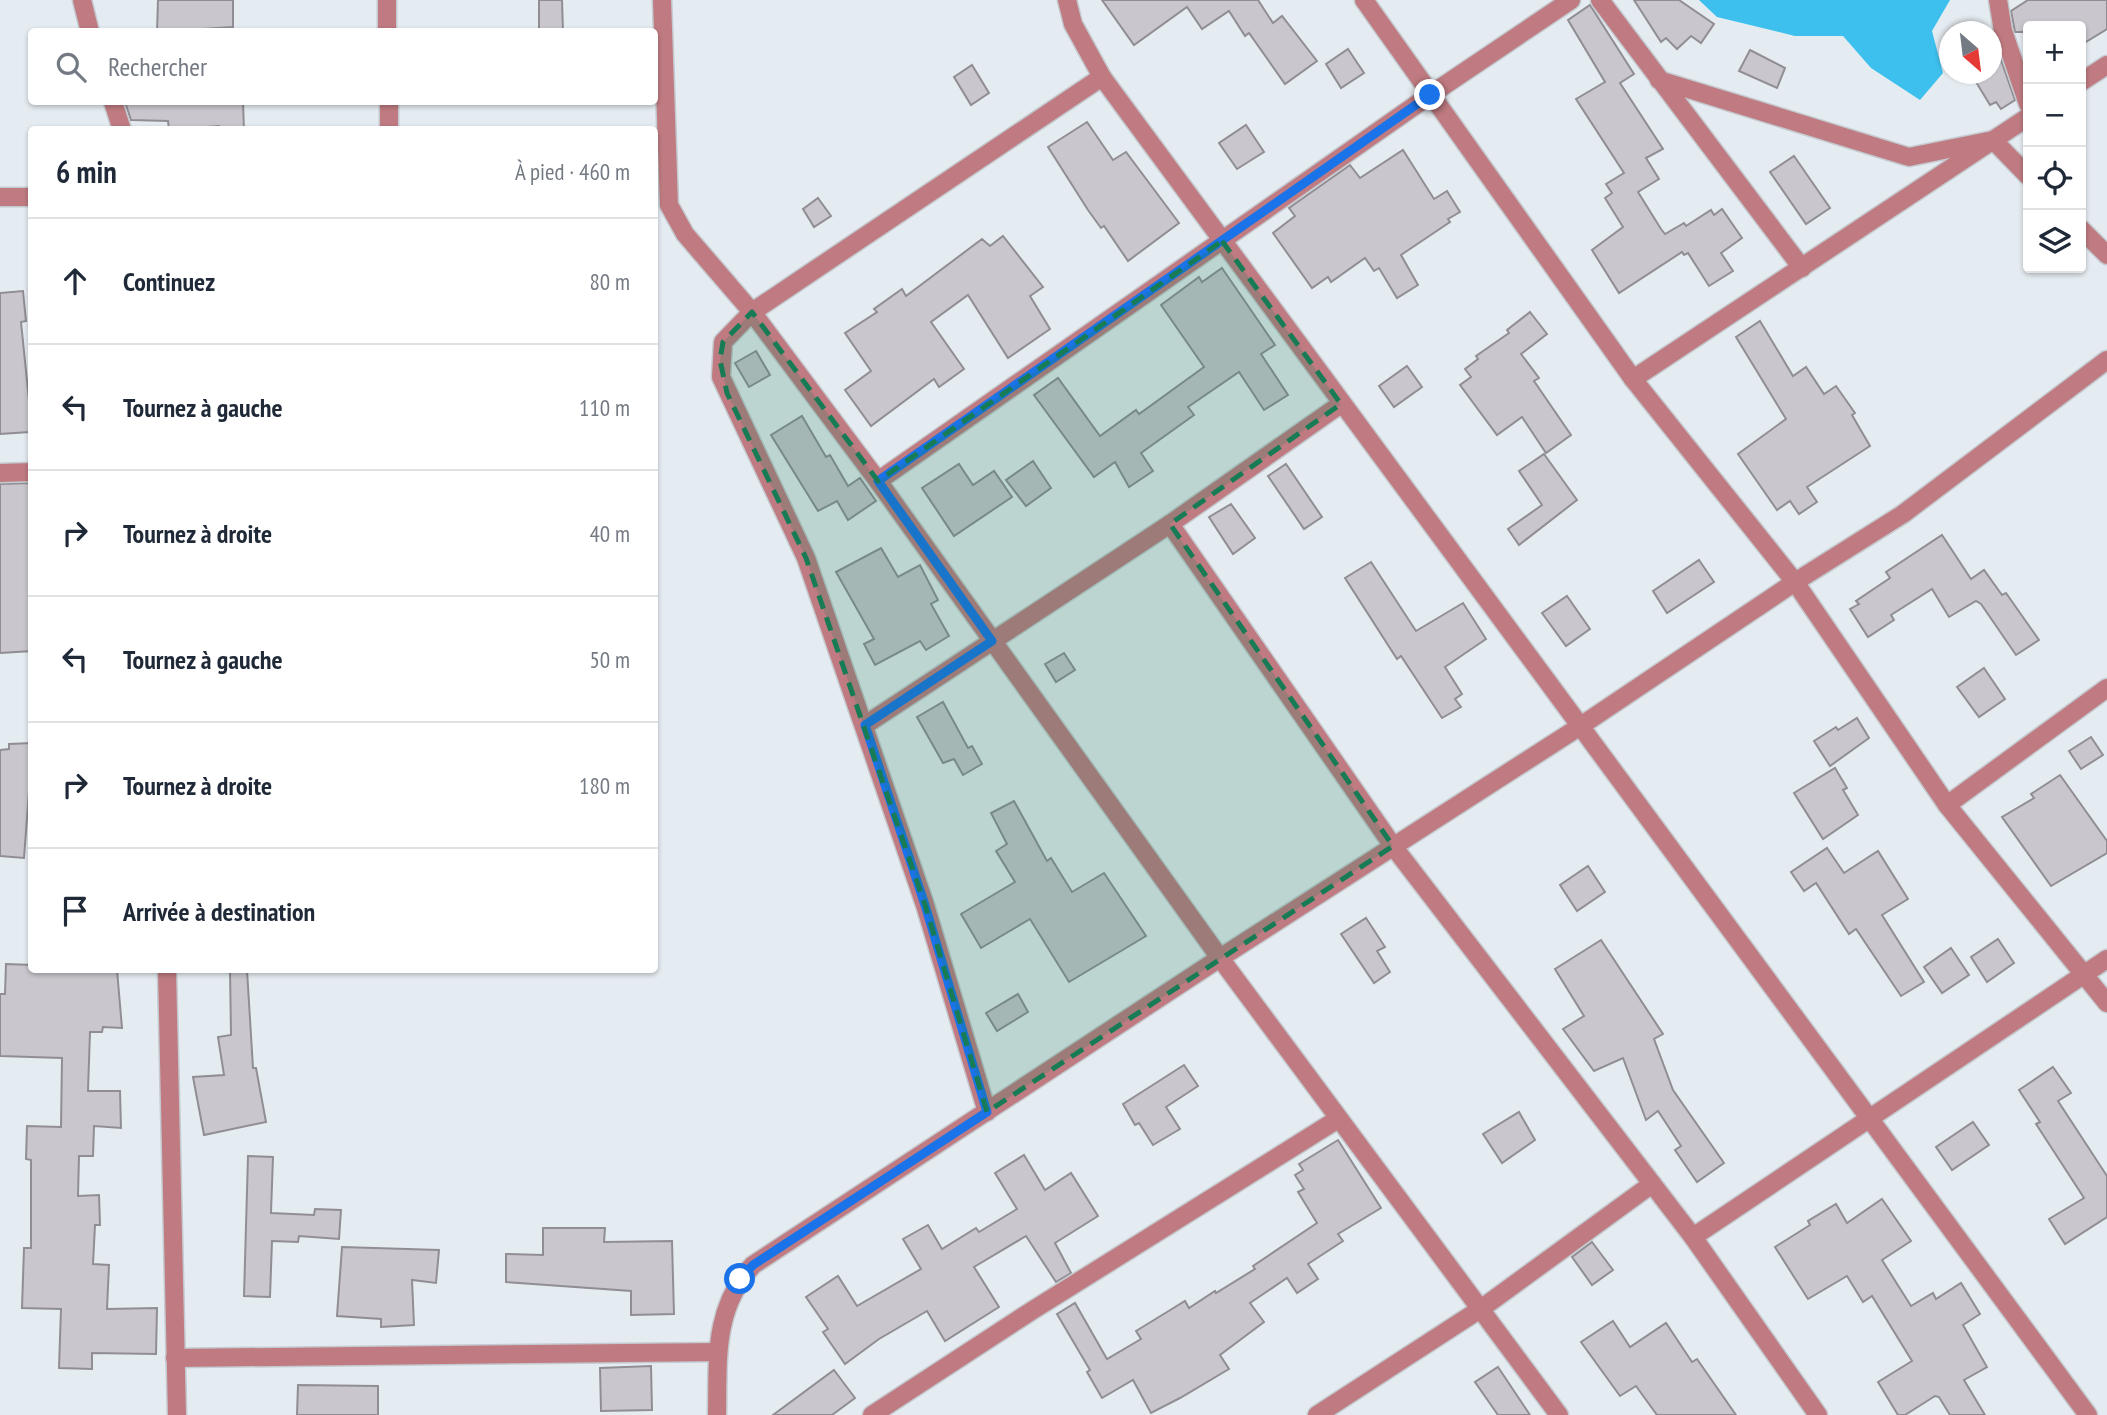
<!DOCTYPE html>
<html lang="fr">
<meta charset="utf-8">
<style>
:root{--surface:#fff;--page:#f6f6f7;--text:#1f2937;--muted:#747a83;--line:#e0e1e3}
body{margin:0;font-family:"PT Sans Narrow",sans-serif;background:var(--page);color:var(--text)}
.controls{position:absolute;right:21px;top:21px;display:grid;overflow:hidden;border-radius:7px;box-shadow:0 2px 5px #0004}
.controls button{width:63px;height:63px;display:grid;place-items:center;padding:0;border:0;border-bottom:2px solid var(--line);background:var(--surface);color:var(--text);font:35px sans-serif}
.compass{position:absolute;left:1939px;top:21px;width:63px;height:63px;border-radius:50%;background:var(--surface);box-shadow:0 2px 5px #0004;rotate:152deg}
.stop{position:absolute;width:21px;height:21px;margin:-16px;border:5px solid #1a73e8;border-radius:50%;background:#fff}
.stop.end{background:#1a73e8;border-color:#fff;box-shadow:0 2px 7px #0008}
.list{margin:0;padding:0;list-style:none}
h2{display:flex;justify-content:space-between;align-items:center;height:91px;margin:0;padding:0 28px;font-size:30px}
h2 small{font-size:23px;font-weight:400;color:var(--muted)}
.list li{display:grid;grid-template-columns:46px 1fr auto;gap:21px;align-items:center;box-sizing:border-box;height:126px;padding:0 28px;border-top:2px solid var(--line)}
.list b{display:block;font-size:26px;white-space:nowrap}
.list em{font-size:23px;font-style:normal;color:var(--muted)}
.icon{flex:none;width:38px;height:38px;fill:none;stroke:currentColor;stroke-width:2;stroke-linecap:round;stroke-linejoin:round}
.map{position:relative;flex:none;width:2107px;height:1415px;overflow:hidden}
.search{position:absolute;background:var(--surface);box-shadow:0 2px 5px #0004;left:28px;top:28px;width:630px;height:77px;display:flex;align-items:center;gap:18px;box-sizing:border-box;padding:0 24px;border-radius:7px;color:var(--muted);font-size:26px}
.panel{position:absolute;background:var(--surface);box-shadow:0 2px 5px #0004;left:28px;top:126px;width:630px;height:847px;border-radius:7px}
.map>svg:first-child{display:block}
.water{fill:#3dc0ee}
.building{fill:#c9c6cd;stroke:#908e94;stroke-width:2}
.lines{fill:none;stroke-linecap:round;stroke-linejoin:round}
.street-casing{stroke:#c4cacf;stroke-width:21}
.street{stroke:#bf7b81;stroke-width:18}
.route{stroke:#1a73e8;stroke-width:9}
.marked{fill:#177c55;fill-opacity:0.2;stroke:#177c55;stroke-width:5;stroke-dasharray:14 9;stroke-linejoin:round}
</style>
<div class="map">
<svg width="2107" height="1415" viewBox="0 0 2107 1415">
<rect width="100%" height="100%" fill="#e5ecf1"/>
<polygon class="water" points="1699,0 1950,0 1932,31 1943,73 1920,100 1871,68 1843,36 1795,36 1717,17"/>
<g class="building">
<polygon points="158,0 233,0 233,27 157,32"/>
<polygon points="539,0 562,0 563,32 539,32"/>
<polygon points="1102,0 1258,0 1273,23 1282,16 1317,61 1285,84 1249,33 1245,36 1229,11 1202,29 1187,7 1134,45"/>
<polygon points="1634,0 1679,0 1714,24 1701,43 1691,36 1677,49 1666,38 1661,42"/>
<polygon points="2028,0 2107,0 2107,29 2081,45 2081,26 2028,26 2028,32 2015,32 2011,11"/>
<polygon points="1590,5 1634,74 1620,83 1663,149 1646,158 1659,179 1638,192 1661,229 1665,234 1684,223 1686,226 1711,210 1714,215 1722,209 1742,238 1721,253 1733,271 1709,286 1688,253 1684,255 1682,252 1619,293 1592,250 1623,227 1605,198 1612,193 1606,184 1624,173 1576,99 1605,82 1568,20"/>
<polygon points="1348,49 1364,73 1341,88 1326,64"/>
<polygon points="1750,50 1785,68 1777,88 1739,71"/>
<polygon points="2001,60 2015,100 2001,109 1996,102 1990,105 1973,77 1992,74 1992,66"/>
<polygon points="972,65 989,93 971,105 954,77"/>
<polygon points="125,102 243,102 244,130 219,130 219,126 169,130 168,121 131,120"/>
<polygon points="1087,122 1113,160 1126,152 1179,223 1128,261 1104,226 1101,228 1088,210 1048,147"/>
<polygon points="1246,125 1264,152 1237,169 1219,143"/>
<polygon points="1403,150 1434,199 1447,191 1460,212 1448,219 1450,222 1401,255 1418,285 1397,298 1379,268 1374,271 1365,258 1331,282 1328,277 1312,288 1273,233 1295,216 1289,208 1350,165 1360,178"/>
<polygon points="1794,156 1830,208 1806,224 1770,172"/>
<polygon points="818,198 831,216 814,227 803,209"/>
<polygon points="1003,236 1043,287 1030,296 1050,329 1008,358 968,295 931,322 964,369 939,387 934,379 871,426 845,390 871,371 845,333 877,312 874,309 902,289 906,296 982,239 990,246"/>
<polygon points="1222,268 1275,345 1261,354 1288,395 1264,410 1239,372 1188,407 1194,415 1141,453 1153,471 1129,487 1115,462 1094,477 1034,395 1058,378 1100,436 1136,410 1139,414 1204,367 1161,305 1199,277 1202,282"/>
<polygon points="23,291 26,321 21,322 29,400 32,400 32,426 29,426 29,432 0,434 0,293"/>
<polygon points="1530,312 1547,334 1521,354 1539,378 1534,381 1571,435 1546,453 1522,417 1497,435 1460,385 1471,377 1465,369 1478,359 1476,356 1509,333 1507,330"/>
<polygon points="1760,321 1793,376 1806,367 1824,394 1836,386 1855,413 1852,415 1870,446 1807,487 1817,502 1799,514 1790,501 1777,510 1738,454 1786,419 1736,337"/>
<polygon points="756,351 770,375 749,387 735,363"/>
<polygon points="1407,366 1422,387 1394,407 1379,386"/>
<polygon points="802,416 826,457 830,455 848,486 860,478 876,501 848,520 837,501 818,511 771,435"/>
<polygon points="1544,454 1577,500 1519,545 1508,529 1542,505 1519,471"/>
<polygon points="1033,461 1051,488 1026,506 1006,480"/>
<polygon points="959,464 973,485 994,471 1012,497 954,536 922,488"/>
<polygon points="1286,464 1322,517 1304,529 1268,476"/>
<polygon points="32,483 32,651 0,653 0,484"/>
<polygon points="1231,504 1255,538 1233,554 1209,517"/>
<polygon points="1942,535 1971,579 1984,570 2002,595 2006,593 2039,640 2016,655 1981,604 1976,601 1949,617 1932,589 1891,615 1894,620 1868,637 1850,609 1859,604 1856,601 1890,578 1886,572"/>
<polygon points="881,548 898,577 920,565 938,600 931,604 949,636 926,650 920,641 875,665 864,644 874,639 836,572"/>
<polygon points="1699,560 1714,582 1667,613 1653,591"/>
<polygon points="1371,562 1416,631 1463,603 1486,639 1445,667 1462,694 1455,699 1461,707 1442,718 1401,656 1397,659 1345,578"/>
<polygon points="1567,596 1590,629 1566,646 1542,613"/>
<polygon points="1064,653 1075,670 1056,682 1045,664"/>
<polygon points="1984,668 2005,699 1979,717 1957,687"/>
<polygon points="943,702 968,748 972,746 982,764 963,775 954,759 943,763 917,717"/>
<polygon points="1857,718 1869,738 1830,766 1814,741 1836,727 1838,730"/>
<polygon points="2091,737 2103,755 2081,769 2069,751"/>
<polygon points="32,743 32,792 29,792 24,858 0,856 0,750 9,749 9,744"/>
<polygon points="1835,768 1847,788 1843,790 1858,815 1823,839 1794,793"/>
<polygon points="2060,775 2107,841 2107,853 2051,886 2002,817 2034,798 2031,794"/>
<polygon points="1014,801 1047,861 1051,858 1072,892 1104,873 1146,936 1069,982 1030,919 981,948 961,914 1015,882 996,851 1007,844 991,813"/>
<polygon points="1827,848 1844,873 1878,851 1908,899 1882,915 1924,982 1901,996 1856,929 1849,934 1816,883 1804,891 1791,872"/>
<polygon points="1588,866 1605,892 1577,911 1560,885"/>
<polygon points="1366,918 1385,947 1377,951 1390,972 1374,983 1341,934"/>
<polygon points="1998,939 2014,963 1987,982 1971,957"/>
<polygon points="1601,940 1663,1034 1654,1039 1673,1090 1724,1163 1697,1182 1675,1150 1681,1146 1658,1111 1646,1120 1623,1058 1594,1071 1563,1029 1584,1016 1555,969"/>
<polygon points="1951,948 1969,975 1942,993 1924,967"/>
<polygon points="6,964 32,965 32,970 117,970 122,1028 103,1027 102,1032 90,1032 88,1091 120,1091 121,1128 94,1126 93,1156 79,1156 78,1196 99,1195 100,1225 95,1225 93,1264 109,1265 107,1309 157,1308 156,1354 92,1353 92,1369 59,1368 61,1309 22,1308 24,1248 31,1248 31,1160 26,1159 27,1126 61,1127 62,1058 0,1056 0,994 5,994"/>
<polygon points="230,970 247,970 253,1068 256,1068 266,1122 204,1135 193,1077 224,1075 218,1037 231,1035"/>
<polygon points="1018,994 1028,1012 997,1031 986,1013"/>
<polygon points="1184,1065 1198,1086 1166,1107 1180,1129 1153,1145 1139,1123 1135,1125 1123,1104"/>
<polygon points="2053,1067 2071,1093 2058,1101 2107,1176 2107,1217 2065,1244 2049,1219 2084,1198 2036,1124 2040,1122 2019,1090"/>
<polygon points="1519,1112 1535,1140 1502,1163 1483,1134"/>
<polygon points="1973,1122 1989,1145 1952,1170 1936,1147"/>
<polygon points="1338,1140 1381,1208 1338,1234 1343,1241 1308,1264 1318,1279 1297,1293 1287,1278 1250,1303 1264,1322 1220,1355 1229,1369 1180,1398 1151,1413 1133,1380 1102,1398 1087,1372 1090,1370 1057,1314 1075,1303 1107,1359 1141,1339 1136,1331 1167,1312 1185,1301 1189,1308 1215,1291 1216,1293 1255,1269 1253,1266 1317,1223 1298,1192 1304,1189 1295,1175 1303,1170 1299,1164"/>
<polygon points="1024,1155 1045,1190 1071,1173 1098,1216 1055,1243 1071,1273 1056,1282 1026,1236 974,1267 999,1307 945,1341 927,1311 879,1339 845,1364 823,1332 828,1329 806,1297 838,1276 857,1306 921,1269 903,1239 928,1225 942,1249 976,1228 979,1232 1017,1209 995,1173"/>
<polygon points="248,1156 273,1157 271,1213 314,1215 315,1209 341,1210 339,1239 299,1236 298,1242 272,1241 270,1297 244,1296"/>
<polygon points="1882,1199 1911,1241 1882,1260 1911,1306 1933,1293 1936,1299 1961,1283 1980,1314 1963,1325 1987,1367 1964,1380 1985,1415 1950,1415 1939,1397 1935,1396 1905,1415 1898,1415 1878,1382 1912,1361 1872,1296 1863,1302 1847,1276 1808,1299 1775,1247 1810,1225 1808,1221 1836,1204 1847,1223"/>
<polygon points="543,1228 605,1228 604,1242 672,1241 674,1314 631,1315 631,1291 506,1282 506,1254 543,1255"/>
<polygon points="1592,1242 1613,1270 1592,1285 1572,1257"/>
<polygon points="342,1247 439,1250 436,1283 412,1280 414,1325 381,1327 381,1319 337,1316"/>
<polygon points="1613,1321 1630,1347 1666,1323 1692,1362 1697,1359 1736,1415 1657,1415 1636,1386 1620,1396 1581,1342"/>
<polygon points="651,1366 652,1410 601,1411 600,1368"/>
<polygon points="1498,1367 1530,1415 1498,1415 1475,1382"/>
<polygon points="834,1370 855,1398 832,1415 773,1415"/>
<polygon points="298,1385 378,1386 378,1415 297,1415"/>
</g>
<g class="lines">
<g class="street-casing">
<g id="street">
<polyline points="82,0 90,32"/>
<polyline points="387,0 387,32"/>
<polyline points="662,0 669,205 685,234 752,312 878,481 1220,958 1559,1415"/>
<polyline points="1067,0 1073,24 1102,77 2088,1415"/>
<polyline points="1364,0 1633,379 1795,582 1947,805 2107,1003"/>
<polyline points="1600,0 1802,268"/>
<polyline points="1998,0 2003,31 2028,104"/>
<polyline points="1659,80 1909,157 1993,140 2028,176"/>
<polyline points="2081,82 2107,65"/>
<polyline points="113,102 122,130"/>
<polyline points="389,102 389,130"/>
<polyline points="0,197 32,197"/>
<polyline points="2081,229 2107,255"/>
<polyline points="1633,379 2028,117"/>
<polyline points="0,473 32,472"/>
<polyline points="878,481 1430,95 1571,0"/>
<polyline points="1170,524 1393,846 1693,1237 1818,1415"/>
<polyline points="865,725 1170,524 1341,404"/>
<polyline points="1947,805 2107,688"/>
<polyline points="167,970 177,1415"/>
<polyline points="987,1112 925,905 806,558 721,377 723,342 752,312 1102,77"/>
<polyline points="1693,1237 2107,959"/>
<polyline points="175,1358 718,1352"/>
<path d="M717,1415c1,-55 -4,-107 36,-150l467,-307 359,-231 216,-145 108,-68 204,-154"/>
<polyline points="872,1415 1033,1310 1338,1119"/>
<polyline points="1317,1415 1482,1308 1652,1184"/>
</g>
</g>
<use href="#street" class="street"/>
</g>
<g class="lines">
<polyline class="route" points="740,1279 753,1265 987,1112 925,905 865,725 992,641 878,481 1430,95"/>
</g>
<path class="marked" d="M1222,241l119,163 -171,120 223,322 -406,266 -62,-207 -119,-347 -79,-165 -7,-33 3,-18 29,-30 126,169z"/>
</svg>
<div class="controls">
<button>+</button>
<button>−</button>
<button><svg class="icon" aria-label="locate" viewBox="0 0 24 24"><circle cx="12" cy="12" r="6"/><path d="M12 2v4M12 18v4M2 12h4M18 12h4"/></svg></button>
<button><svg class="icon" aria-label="layers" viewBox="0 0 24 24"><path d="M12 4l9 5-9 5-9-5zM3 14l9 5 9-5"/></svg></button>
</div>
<svg class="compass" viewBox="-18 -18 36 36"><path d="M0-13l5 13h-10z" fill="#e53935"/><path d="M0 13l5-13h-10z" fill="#747a83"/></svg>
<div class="stop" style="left:740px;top:1279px"></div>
<div class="stop end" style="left:1430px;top:95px"></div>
<div class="search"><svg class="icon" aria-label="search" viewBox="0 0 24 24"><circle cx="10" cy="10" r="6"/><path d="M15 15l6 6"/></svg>Rechercher</div>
<section class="panel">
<h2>6 min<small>À pied · 460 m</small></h2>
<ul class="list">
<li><svg class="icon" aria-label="ahead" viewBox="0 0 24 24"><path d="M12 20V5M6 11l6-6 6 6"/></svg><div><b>Continuez</b></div><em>80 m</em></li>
<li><svg class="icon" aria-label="left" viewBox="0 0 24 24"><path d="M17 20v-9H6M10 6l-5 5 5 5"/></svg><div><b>Tournez à gauche</b></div><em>110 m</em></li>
<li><svg class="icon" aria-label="right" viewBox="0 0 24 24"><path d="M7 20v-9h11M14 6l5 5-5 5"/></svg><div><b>Tournez à droite</b></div><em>40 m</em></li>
<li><svg class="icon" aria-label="left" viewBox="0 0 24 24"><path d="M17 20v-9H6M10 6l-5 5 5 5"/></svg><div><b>Tournez à gauche</b></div><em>50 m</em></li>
<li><svg class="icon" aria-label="right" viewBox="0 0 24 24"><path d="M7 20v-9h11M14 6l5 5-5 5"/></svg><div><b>Tournez à droite</b></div><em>180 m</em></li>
<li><svg class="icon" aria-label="arrive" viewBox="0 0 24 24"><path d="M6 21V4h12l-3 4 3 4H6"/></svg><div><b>Arrivée à destination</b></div></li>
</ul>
</section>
</div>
